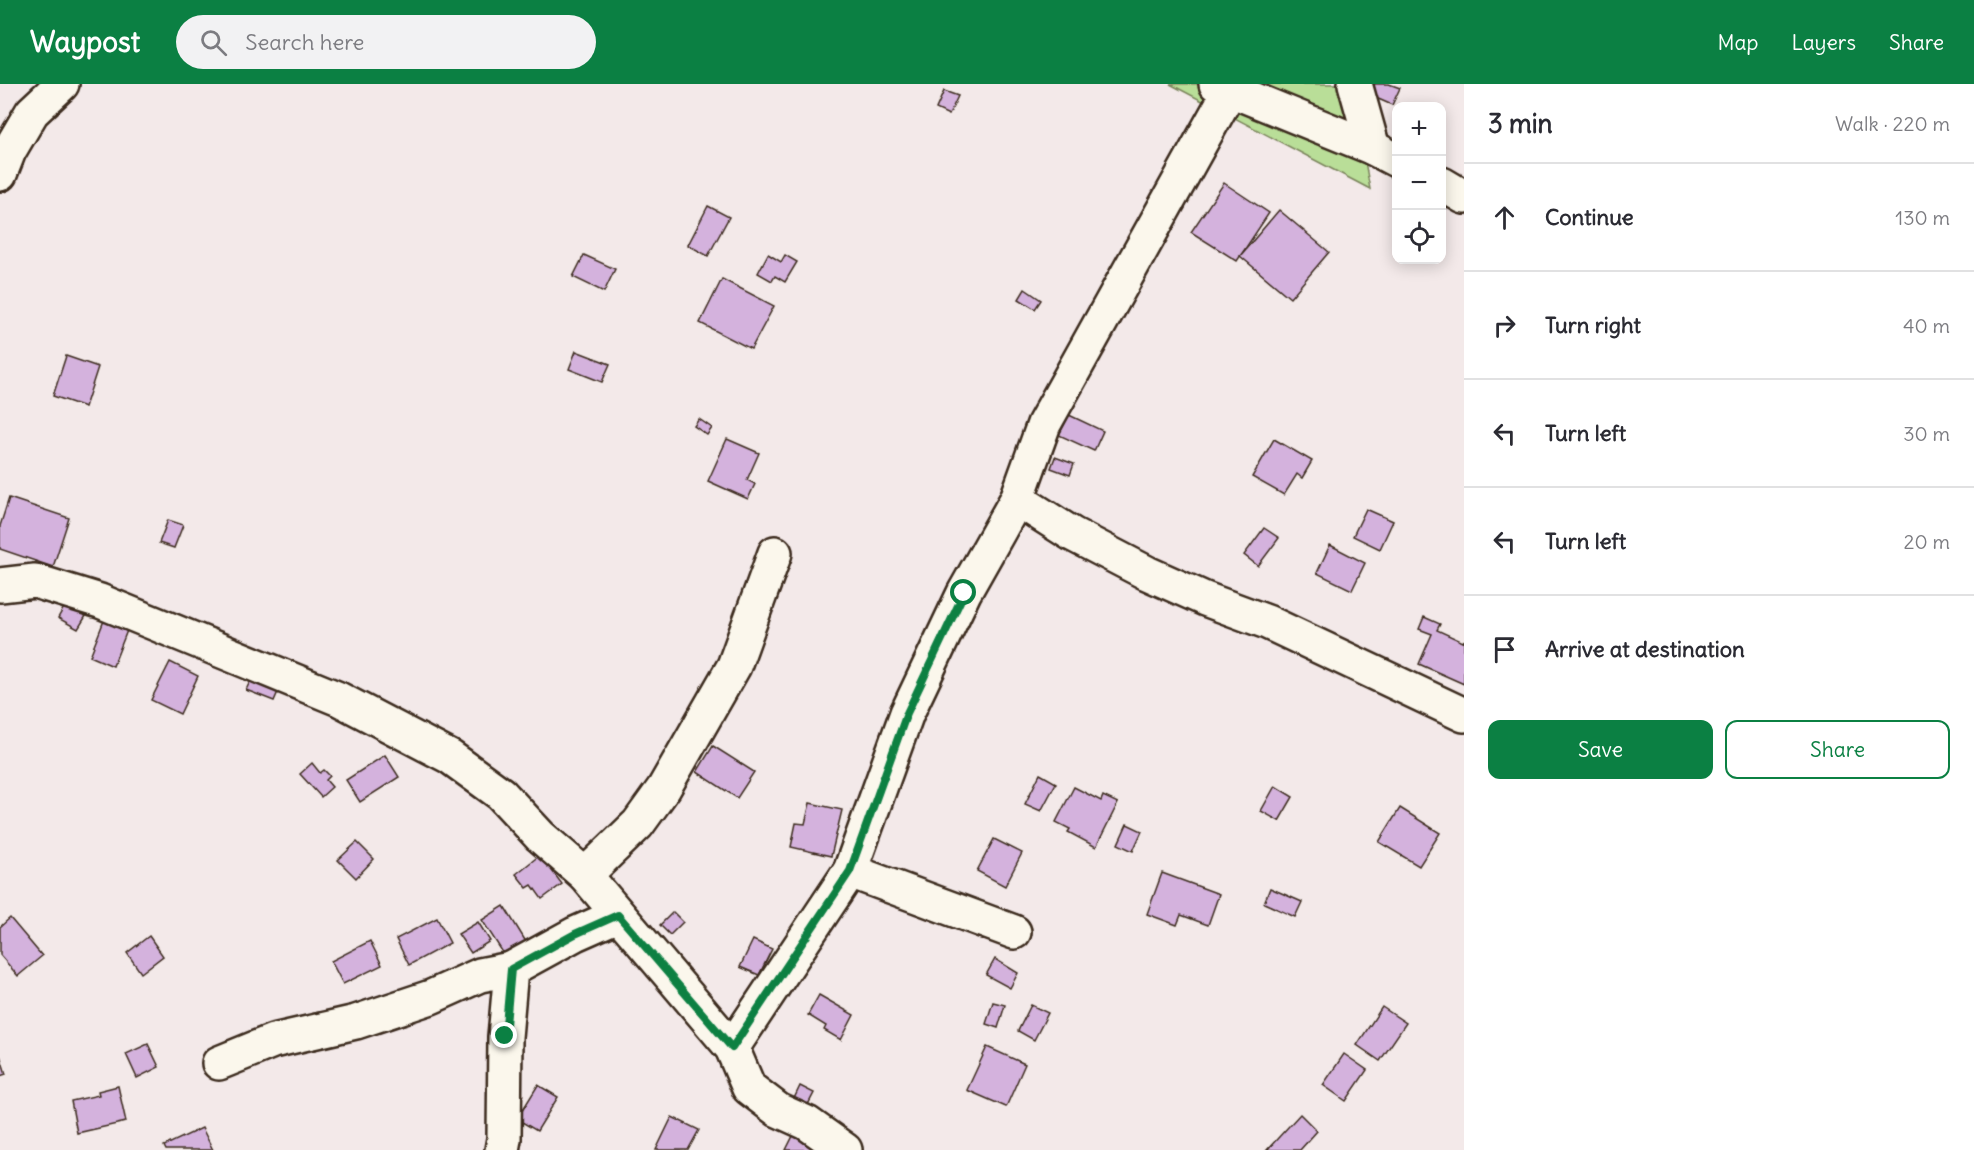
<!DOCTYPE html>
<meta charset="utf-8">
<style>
:root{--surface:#fff;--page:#f2f2f3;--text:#2b2b33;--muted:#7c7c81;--line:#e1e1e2;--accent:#0b8043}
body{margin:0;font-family:Delius,sans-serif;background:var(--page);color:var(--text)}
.controls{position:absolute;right:18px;top:18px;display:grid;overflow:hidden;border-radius:12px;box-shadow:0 3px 15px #0003}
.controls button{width:54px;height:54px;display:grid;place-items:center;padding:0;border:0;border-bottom:2px solid var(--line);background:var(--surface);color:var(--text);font:30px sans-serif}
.stop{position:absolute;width:18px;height:18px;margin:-14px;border:4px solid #0b8043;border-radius:50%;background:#fff}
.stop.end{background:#0b8043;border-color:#fff;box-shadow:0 2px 6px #0008}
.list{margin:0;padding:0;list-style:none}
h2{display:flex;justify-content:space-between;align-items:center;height:78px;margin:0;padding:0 24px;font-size:26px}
h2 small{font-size:20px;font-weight:400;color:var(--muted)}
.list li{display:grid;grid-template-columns:39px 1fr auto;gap:18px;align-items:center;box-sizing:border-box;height:108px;padding:0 24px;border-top:2px solid var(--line)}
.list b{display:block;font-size:22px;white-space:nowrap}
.list em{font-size:20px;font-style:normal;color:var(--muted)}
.actions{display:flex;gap:12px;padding:18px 24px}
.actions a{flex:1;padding:14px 0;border:2px solid var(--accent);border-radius:12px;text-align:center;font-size:21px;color:var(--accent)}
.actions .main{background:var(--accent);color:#fff}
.icon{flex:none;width:33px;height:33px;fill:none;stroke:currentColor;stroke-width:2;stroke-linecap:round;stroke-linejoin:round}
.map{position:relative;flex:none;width:1464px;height:1066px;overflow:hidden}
header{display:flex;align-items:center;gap:36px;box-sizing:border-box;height:84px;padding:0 30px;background:var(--accent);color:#fff}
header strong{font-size:28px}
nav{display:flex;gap:33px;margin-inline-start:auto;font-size:21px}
.search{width:420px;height:54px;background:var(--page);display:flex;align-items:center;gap:15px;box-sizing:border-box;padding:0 21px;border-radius:33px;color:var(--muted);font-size:22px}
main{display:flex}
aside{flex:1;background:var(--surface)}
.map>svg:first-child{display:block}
.green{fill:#b9de98;stroke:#7a845b;stroke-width:1.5}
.building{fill:#d4b2dd;stroke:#3b2a1e;stroke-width:1.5}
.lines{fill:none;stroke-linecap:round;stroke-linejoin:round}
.minor-casing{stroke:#3b2a1e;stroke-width:38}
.minor{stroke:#fbf7ec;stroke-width:33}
.route{stroke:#0b8043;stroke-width:8}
</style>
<header>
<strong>Waypost</strong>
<div class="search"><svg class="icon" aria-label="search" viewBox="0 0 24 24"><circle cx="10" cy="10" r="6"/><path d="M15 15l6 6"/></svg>Search here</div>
<nav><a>Map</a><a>Layers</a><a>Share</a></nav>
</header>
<main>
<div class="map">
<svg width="1464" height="1066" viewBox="0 0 1464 1066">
<rect width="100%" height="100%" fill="#f3e9e9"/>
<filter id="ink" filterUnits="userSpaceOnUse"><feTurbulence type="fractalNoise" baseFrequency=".0167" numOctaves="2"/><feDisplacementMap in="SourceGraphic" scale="12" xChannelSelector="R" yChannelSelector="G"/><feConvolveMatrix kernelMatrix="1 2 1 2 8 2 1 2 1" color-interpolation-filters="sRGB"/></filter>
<g filter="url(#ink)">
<polygon class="green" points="1170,0 1351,0 1370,105"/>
<g class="building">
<polygon points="1371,0 1389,0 1400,4 1392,21 1367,10"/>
<polygon points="944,7 958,12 949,31 936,25"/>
<polygon points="1224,99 1269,129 1237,177 1191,148"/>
<polygon points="708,122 729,133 708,172 688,161"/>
<polygon points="1279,126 1329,168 1290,214 1240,172"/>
<polygon points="768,170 781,178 785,171 797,178 785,198 775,192 772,197 758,189"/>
<polygon points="584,171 615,185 604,208 573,193"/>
<polygon points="722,195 774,222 751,265 700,239"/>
<polygon points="1025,205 1041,216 1035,225 1019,215"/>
<polygon points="576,267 610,280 602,298 569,285"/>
<polygon points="66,272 98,283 85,323 53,312"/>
<polygon points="1069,331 1103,347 1094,367 1059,351"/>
<polygon points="699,335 712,344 707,351 694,342"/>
<polygon points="727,355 759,369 747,396 755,400 748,415 708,397"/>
<polygon points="1274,355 1312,377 1302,394 1297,390 1284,411 1252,393"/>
<polygon points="1055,373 1074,380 1070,391 1051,384"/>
<polygon points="9,414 69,434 53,483 0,465 0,442"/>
<polygon points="1366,425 1393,437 1380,465 1353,452"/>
<polygon points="168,436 183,441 174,464 159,459"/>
<polygon points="1264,444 1279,454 1258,482 1244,471"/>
<polygon points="1330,461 1365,479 1352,506 1317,489"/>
<polygon points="66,520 86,532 78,545 58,534"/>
<polygon points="1424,533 1440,540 1437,546 1463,558 1464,556 1464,600 1419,580 1432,550 1419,545"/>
<polygon points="105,534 128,544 113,582 90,572"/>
<polygon points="170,578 198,592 180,630 151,616"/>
<polygon points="254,589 281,601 274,617 246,606"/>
<polygon points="713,662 754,688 737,714 697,688"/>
<polygon points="385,671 399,693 360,718 346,696"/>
<polygon points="312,679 320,689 324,686 330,692 326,696 332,703 321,713 300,690"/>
<polygon points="1040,690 1056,699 1041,727 1025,720"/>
<polygon points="1275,702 1293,713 1279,737 1261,727"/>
<polygon points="1074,703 1101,717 1103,712 1118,719 1096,763 1068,748 1070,745 1056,738"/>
<polygon points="810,719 842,726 831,772 791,763 796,739 805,740"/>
<polygon points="1400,724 1440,749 1419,782 1379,758"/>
<polygon points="1127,740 1142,747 1133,767 1118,760"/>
<polygon points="994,755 1022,769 1005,802 977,787"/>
<polygon points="357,758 374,775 356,794 338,776"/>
<polygon points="540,771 562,800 542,815 532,801 527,804 516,790"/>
<polygon points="1162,789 1219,810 1208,841 1181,831 1177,841 1147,830"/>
<polygon points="1270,804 1302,818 1295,833 1264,819"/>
<polygon points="504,822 528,861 507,875 482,836"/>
<polygon points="673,828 683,838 670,851 660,841"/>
<polygon points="10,834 42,872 18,892 0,871 0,843"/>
<polygon points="437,834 450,859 409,881 396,855"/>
<polygon points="478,838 490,857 471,869 458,850"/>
<polygon points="149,852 163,872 141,889 127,869"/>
<polygon points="753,856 772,865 759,891 740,883"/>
<polygon points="370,857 382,881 343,900 331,877"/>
<polygon points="995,875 1018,889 1010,904 986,891"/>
<polygon points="819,911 854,931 841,956 824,946 826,942 808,931"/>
<polygon points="993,918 1005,921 998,944 986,940"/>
<polygon points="1031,921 1048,929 1034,956 1018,947"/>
<polygon points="1382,923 1406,939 1380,977 1357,961"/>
<polygon points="148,960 159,983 137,994 126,970"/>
<polygon points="987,963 1025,980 1006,1023 967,1006"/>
<polygon points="1344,970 1367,986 1346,1017 1323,1001"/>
<polygon points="0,971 6,990 0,992"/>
<polygon points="538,1001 558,1013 537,1047 517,1035"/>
<polygon points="118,1002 126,1038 77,1049 71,1017 99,1011 98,1007"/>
<polygon points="800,1002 814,1009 802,1032 790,1023"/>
<polygon points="1300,1030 1317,1047 1300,1066 1267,1066"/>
<polygon points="672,1033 699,1046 688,1066 656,1066"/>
<polygon points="798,1042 823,1066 786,1066"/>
<polygon points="202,1044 213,1066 166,1066 164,1062"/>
</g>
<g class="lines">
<g class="minor-casing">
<g id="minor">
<polyline points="1216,0 1373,64 1396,76"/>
<polyline points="1355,0 1373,64"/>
<polyline points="0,90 9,67 32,28 62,0"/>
<polyline points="1442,100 1464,113"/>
<polyline points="1017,415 1072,450 1147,489 1205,515 1267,538 1464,631"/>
<polyline points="0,501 35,497 100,517 339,615 450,673 501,710 540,752 585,791 732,964 749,1004 778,1026 807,1039 845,1066"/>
<polyline points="850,787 1014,848"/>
<polyline points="585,791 638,740 664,704 734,582 775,469"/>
<polyline points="732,964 850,787 907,629 964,509 1017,415 1044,340 1230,6"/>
<polyline points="219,979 273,957 356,938 431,913 480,891 511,885 575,850 618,831"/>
<polyline points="502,1066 504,1055 505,953 511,885"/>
</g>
</g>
<use href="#minor" class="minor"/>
</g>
</g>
<g class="lines" filter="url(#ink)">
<polyline class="route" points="505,952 511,885 575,850 618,831 732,964 850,787 907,629 964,509"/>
</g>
</svg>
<div class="controls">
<button>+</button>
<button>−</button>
<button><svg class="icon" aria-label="locate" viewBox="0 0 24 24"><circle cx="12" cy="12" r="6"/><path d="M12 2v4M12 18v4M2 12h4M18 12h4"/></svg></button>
</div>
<div class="stop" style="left:964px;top:509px"></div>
<div class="stop end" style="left:505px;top:952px"></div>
</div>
<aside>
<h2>3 min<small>Walk · 220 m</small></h2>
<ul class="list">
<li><svg class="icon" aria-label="ahead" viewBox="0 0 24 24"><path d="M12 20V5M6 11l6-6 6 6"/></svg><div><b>Continue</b></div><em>130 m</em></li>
<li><svg class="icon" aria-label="right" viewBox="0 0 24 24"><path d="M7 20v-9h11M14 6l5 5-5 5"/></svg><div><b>Turn right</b></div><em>40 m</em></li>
<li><svg class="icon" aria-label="left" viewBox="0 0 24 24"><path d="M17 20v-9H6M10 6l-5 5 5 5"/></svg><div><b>Turn left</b></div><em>30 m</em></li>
<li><svg class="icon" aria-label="left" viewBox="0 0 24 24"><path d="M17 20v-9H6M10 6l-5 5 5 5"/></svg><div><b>Turn left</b></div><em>20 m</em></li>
<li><svg class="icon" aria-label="arrive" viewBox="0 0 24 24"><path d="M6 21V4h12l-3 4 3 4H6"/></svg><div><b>Arrive at destination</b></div></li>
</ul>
<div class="actions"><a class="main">Save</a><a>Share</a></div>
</aside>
</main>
